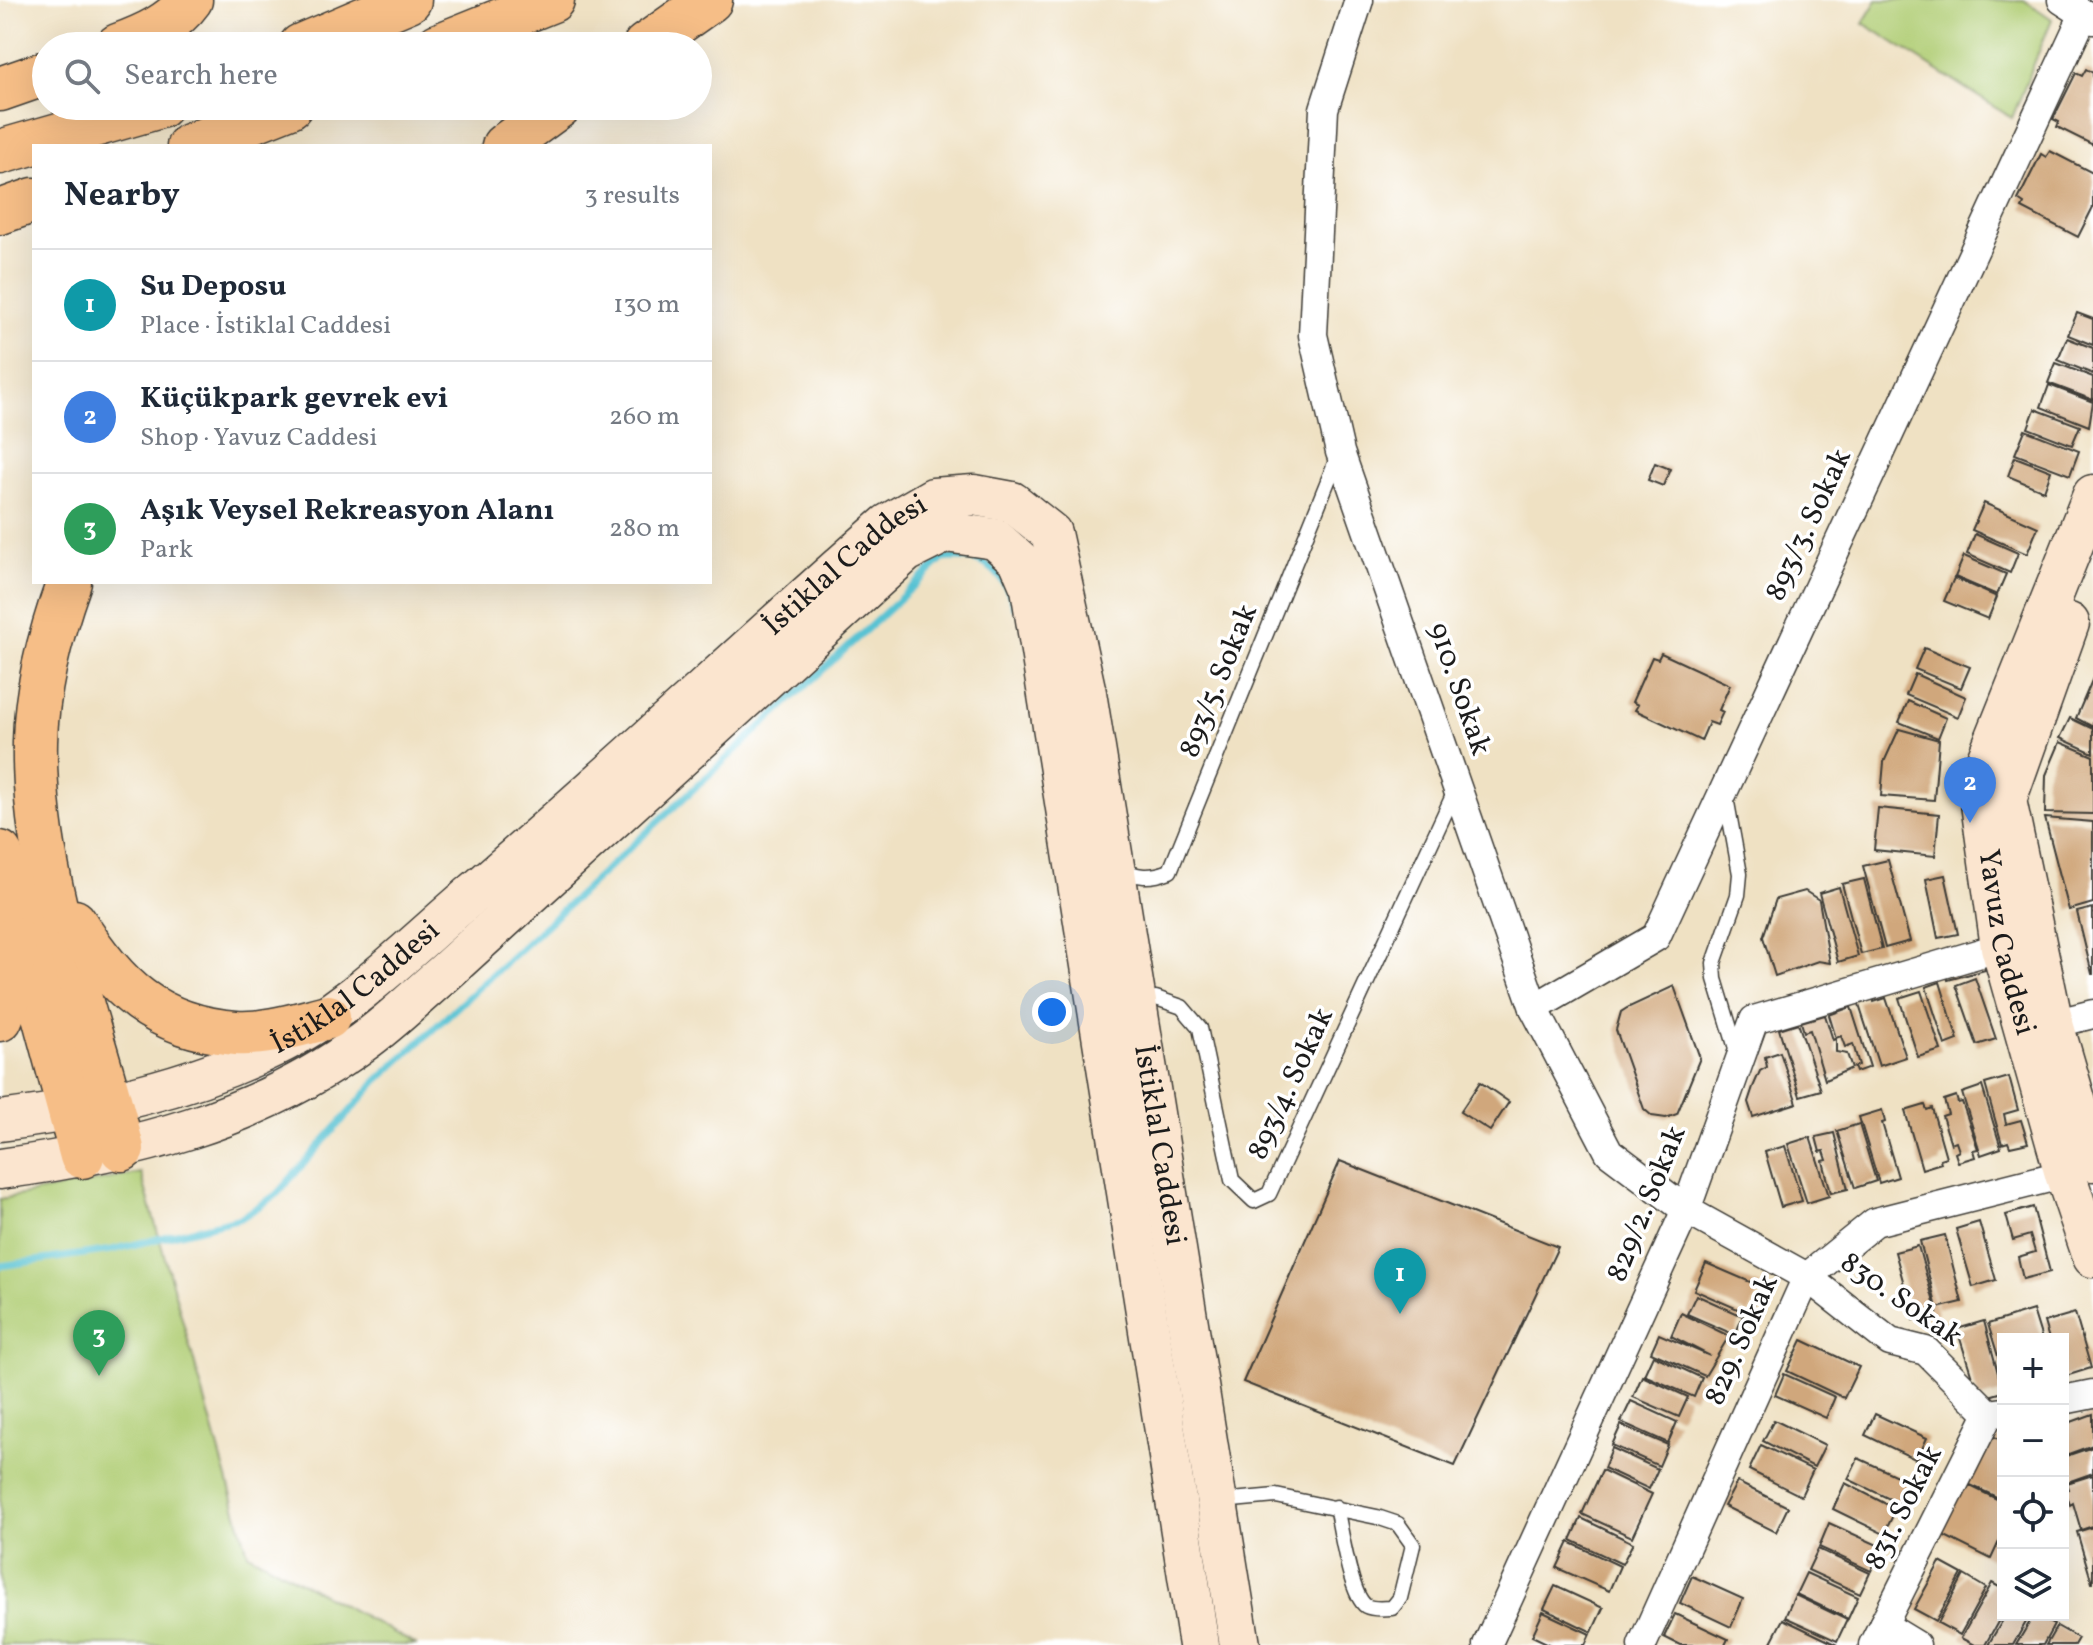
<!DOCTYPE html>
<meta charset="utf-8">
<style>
:root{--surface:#fff;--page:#f6f6f7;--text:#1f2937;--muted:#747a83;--line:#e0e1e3;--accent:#ea580c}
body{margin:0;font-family:Vollkorn,serif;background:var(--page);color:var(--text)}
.controls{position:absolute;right:24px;bottom:24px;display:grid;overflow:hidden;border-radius:0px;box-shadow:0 8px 32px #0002}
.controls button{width:72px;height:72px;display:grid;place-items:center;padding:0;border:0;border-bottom:2px solid var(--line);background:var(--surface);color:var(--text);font:40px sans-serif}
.you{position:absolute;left:1052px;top:1012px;width:28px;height:28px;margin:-20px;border:6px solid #fff;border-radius:50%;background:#1a73e8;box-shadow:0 0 0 12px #1a73e833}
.badge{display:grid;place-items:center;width:52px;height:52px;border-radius:50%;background:var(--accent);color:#fff;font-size:26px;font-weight:700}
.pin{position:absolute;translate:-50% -66px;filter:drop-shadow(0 2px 4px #0008)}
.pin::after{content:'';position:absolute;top:42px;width:28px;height:24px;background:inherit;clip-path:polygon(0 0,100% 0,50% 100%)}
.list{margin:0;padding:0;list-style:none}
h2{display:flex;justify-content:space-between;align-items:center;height:104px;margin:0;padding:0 32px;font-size:34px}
h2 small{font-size:26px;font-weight:400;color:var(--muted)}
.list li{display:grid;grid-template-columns:52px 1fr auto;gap:24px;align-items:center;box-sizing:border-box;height:112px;padding:0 32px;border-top:2px solid var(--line)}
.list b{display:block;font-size:30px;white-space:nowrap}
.list p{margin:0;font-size:26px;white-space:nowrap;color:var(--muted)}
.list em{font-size:26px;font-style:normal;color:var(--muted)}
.icon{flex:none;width:44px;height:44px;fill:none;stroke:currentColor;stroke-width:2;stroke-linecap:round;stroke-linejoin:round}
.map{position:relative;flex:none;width:2093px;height:1645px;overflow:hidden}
.search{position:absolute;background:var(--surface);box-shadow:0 8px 32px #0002;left:32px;top:32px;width:680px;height:88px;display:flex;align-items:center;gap:20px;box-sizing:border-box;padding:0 28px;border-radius:44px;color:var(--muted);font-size:30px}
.panel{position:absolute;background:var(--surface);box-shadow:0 8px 32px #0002;left:32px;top:144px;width:680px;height:440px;border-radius:0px}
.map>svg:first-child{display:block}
.green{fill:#b0cd74;stroke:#667448;stroke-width:2}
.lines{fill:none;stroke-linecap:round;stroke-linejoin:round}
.stream{stroke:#58c2d3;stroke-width:7}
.building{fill:#d0a77c}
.service-casing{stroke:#3c3a35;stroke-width:17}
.minor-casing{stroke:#3c3a35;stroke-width:31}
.secondary-casing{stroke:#3c3a35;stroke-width:43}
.motorway-casing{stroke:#3c3a35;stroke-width:47}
.service{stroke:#fff;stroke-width:14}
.minor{stroke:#fff;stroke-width:28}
.secondary{stroke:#fbe5cf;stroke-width:40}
.motorway{stroke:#f6be87;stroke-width:44}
.labels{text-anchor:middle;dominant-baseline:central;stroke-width:7;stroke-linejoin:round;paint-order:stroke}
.street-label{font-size:30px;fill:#1c1c1c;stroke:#fff}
</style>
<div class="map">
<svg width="2093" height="1645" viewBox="0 0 2093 1645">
<rect width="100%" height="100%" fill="#fff"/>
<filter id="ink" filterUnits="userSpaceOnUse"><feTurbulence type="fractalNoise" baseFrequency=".0125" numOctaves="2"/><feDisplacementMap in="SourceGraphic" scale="16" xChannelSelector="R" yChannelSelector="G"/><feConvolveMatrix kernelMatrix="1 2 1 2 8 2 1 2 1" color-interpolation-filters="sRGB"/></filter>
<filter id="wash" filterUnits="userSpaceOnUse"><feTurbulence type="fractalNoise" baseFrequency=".006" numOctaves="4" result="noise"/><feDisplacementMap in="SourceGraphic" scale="32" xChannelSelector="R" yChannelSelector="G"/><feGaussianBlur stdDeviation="1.8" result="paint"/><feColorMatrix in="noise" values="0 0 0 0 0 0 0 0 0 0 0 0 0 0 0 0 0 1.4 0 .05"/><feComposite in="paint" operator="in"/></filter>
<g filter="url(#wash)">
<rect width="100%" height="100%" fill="#efe1c3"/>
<g class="green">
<polygon points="1877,0 2024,0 2052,19 2012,118 1863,23"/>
<polygon points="141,1173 248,1553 416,1645 0,1645 0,1199"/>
</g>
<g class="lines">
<path class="stream" d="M0,1266l112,-16 129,-32 35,-23 101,-114 566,-522c41,-5 59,10 72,48"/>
</g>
<g id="blocks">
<g class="building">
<polygon points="2086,69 2093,73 2093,145 2057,127 2059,122 2053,119 2076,73 2082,76"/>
<polygon points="2050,151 2093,173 2093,207 2078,237 2022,208 2024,204 2018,200 2041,154 2046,157"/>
<polygon points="2077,313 2093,319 2093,345 2068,335"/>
<polygon points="2067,338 2093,348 2093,374 2058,360"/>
<polygon points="2056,363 2093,377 2093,400 2048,383"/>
<polygon points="2049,385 2093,402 2089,426 2041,407"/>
<polygon points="2035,409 2080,426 2072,445 2028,428"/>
<polygon points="2025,430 2079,451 2070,475 2015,454"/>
<polygon points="2015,457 2051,471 2044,491 2008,476"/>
<polygon points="1655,463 1670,469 1663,486 1648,480"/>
<polygon points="1984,503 2038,527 2027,554 1972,530"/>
<polygon points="1975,534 2018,553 2010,573 1967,554"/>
<polygon points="1964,556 2006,574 1997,595 1955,577"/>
<polygon points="1954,578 1997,597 1988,619 1944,601"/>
<polygon points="1924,648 1970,667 1961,688 1915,669"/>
<polygon points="1661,653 1730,685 1719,710 1723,712 1717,725 1709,722 1701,741 1635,710 1638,705 1632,702 1652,657 1658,659"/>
<polygon points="1915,674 1966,697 1958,717 1906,695"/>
<polygon points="2093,678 2093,727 2076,718"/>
<polygon points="1908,701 1946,718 1938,738 1899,722"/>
<polygon points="2070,718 2093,729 2093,753 2060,738"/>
<polygon points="1899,729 1939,740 1934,800 1881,796 1884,762"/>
<polygon points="2060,742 2093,756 2093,814 2045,813 2046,775"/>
<polygon points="1878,808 1939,814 1935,856 1874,850"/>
<polygon points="2045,818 2093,822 2093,903 2069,910"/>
<polygon points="1888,860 1910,941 1885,948 1863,866"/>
<polygon points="1945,875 1958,934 1938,938 1926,879"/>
<polygon points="1864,879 1882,949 1861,954 1842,884"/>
<polygon points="1839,887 1858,956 1838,962 1819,893"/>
<polygon points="1805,891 1819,900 1830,963 1818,961 1775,976 1763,937 1776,899"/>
<polygon points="2093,908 2093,974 2092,974 2077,912"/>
<polygon points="1982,958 1985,970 1948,980 1944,967"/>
<polygon points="1975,978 1996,1039 1977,1045 1956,985"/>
<polygon points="1940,982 1958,1040 1945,1045 1926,987"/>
<polygon points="1674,986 1700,1058 1677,1114 1666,1118 1652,1116 1644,1109 1616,1030 1621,1012 1627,1008"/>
<polygon points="1921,991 1941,1050 1918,1057 1899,998"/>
<polygon points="1873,997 1874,1002 1886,998 1906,1057 1879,1066 1858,1002"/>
<polygon points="1851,1007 1870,1067 1856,1072 1854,1067 1859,1065 1853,1044 1845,1047 1841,1036 1836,1038 1829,1015"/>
<polygon points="1825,1015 1833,1040 1836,1039 1836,1052 1847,1054 1852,1068 1825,1080 1810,1030 1804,1032 1801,1022"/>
<polygon points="1798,1023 1821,1090 1800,1096 1779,1029"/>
<polygon points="1780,1052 1797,1103 1753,1117 1748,1102 1753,1087 1760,1071 1767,1067 1765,1057"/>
<polygon points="2009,1077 2018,1110 2004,1114 2006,1124 2021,1120 2028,1143 2010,1147 2008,1142 2002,1144 1985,1084"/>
<polygon points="1480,1082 1509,1102 1490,1131 1460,1112"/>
<polygon points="1982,1086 2001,1148 1981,1155 1962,1093"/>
<polygon points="1956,1096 1958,1103 1962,1102 1978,1149 1973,1150 1975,1157 1958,1162 1955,1153 1959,1151 1956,1142 1951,1144 1942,1116 1948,1114 1944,1100"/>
<polygon points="1925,1105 1927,1110 1932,1108 1946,1157 1940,1159 1941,1163 1922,1169 1905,1111"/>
<polygon points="1882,1110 1885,1122 1882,1123 1898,1177 1879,1183 1859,1117"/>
<polygon points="1859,1124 1876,1181 1855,1188 1837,1131"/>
<polygon points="1834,1133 1848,1189 1831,1193 1823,1161 1827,1160 1824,1151 1820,1152 1816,1137"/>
<polygon points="1810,1137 1829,1196 1807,1203 1788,1144"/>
<polygon points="1785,1146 1802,1201 1781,1207 1765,1152"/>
<polygon points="1340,1161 1558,1247 1455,1466 1243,1382"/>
<polygon points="2033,1207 2050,1272 2023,1279 2018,1257 2035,1252 2030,1235 2013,1240 2006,1215"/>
<polygon points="1979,1222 1996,1280 1973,1287 1956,1229"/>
<polygon points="1945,1235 1962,1302 1937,1308 1920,1241"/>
<polygon points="1918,1246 1937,1313 1914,1320 1895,1252"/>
<polygon points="1706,1263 1762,1287 1749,1314 1694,1290"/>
<polygon points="1696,1295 1743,1316 1735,1335 1687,1314"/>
<polygon points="2033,1310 2042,1339 2003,1339 2002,1369 1988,1324"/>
<polygon points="1681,1313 1729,1336 1705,1376 1651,1352 1659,1334 1710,1356 1671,1336"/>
<polygon points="2075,1313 2091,1368 2063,1377 2063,1339 2049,1339 2044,1322"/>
<polygon points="1984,1321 2003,1392 1979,1399 1957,1329"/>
<polygon points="1802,1340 1859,1367 1844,1398 1787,1371"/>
<polygon points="1653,1355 1702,1378 1694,1397 1644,1375"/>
<polygon points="1784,1374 1835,1397 1826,1418 1775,1395"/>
<polygon points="1642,1376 1688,1397 1679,1417 1633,1397"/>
<polygon points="1631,1401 1677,1422 1668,1443 1621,1422"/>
<polygon points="1875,1414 1927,1438 1917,1460 1865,1435"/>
<polygon points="2093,1414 2093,1445 2063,1456 2063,1425"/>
<polygon points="1774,1420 1825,1445 1814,1467 1763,1441"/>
<polygon points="1621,1425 1668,1445 1659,1466 1612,1445"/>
<polygon points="1988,1434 2003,1441 2003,1500 1966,1483"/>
<polygon points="1761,1445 1813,1470 1801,1496 1749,1470"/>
<polygon points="2093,1447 2093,1473 2065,1483 2063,1457"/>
<polygon points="1612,1448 1658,1469 1649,1489 1604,1468"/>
<polygon points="1858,1458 1910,1482 1900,1504 1848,1479"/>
<polygon points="1602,1470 1652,1494 1632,1537 1582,1514"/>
<polygon points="2093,1475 2093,1526 2081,1530 2073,1503 2070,1505 2065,1490 2069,1489 2067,1483"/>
<polygon points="1737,1482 1788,1507 1776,1532 1724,1506"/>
<polygon points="1962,1482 2003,1502 2003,1533 1991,1559 1937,1532"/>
<polygon points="1845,1483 1896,1509 1884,1534 1833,1509"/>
<polygon points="1581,1518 1633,1543 1622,1564 1571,1540"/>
<polygon points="1829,1523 1882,1547 1871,1571 1819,1547"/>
<polygon points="2093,1527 2093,1583 2092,1583 2077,1532"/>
<polygon points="1569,1542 1620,1566 1609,1591 1557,1568"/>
<polygon points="1818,1549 1870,1573 1860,1594 1808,1570"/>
<polygon points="1940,1562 1962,1574 1936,1621 1914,1609"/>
<polygon points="1806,1573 1858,1597 1848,1619 1796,1594"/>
<polygon points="1964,1575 1986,1588 1960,1635 1938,1623"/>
<polygon points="1692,1576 1743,1599 1731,1627 1680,1603"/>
<polygon points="1992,1583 2003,1589 2003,1613 1985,1645 1974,1645 1961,1638"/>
<polygon points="1555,1586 1603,1608 1592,1632 1544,1609"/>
<polygon points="1795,1595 1847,1620 1837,1641 1785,1617"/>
<polygon points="1543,1612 1590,1634 1585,1645 1551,1645 1532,1636"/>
<polygon points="1675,1614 1728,1639 1725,1645 1680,1645 1664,1637"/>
<polygon points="2006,1615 2030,1615 2013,1645 1988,1645"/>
<polygon points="2034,1615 2054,1625 2043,1645 2016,1645"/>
<polygon points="1783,1619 1837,1645 1777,1645 1771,1642"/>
<polygon points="2057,1626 2078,1638 2074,1645 2046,1645"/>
</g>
</g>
</g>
<g filter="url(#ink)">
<use href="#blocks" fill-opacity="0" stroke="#3c3a35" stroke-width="2"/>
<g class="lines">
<g class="service-casing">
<g id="service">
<polyline points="1726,797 1740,874 1738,895 1714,963 1715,979 1738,1055"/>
<path d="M1119,866c17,13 32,12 51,5l168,-415"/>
<polyline points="1141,1005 1156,998 1182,1007 1200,1028 1232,1180 1254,1201 1269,1194 1456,789"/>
<path d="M1221,1501l55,-5 101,21 21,7 15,21 -13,53 -8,10c-9,0 -18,2 -26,-2 -16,-11 -25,-78 -30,-99"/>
</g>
</g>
<g class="minor-casing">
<g id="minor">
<polyline points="1359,0 1324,109 1313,335 1340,452 1534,1008 1609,1152 1686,1210 1807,1277 1890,1342 1926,1351 1989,1414"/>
<polyline points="2062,0 2093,20"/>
<polyline points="1534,1008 1656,937 2084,14"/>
<polyline points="2053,1024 2093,1014"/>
<polyline points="2063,1400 2093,1394"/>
<polyline points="1883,1625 1916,1645"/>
<polyline points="1487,1645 1686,1210 1754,1020 2001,947"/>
<polyline points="1642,1645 1807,1277 1875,1222 2065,1174"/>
<polyline points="1873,1645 1989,1414 2003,1412"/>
</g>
</g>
<g class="secondary-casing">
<g id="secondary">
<path id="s1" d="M2093,495l-115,287 23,165 64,227 28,83"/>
<polyline points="2069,623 2006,800 2053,1024 2093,1161"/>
<path id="s2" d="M0,1121c93,-12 188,-32 273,-74 74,-35 134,-97 196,-150 143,-121 278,-250 419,-373l45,-26 41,-3 38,7 39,31 35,160 154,952"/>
<path d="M0,1169c129,-17 257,-49 363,-127 28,-20 53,-45 79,-67l464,-423 40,-20 49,7 24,21 12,28 168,1057"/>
</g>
</g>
<g class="motorway-casing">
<g id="motorway">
<path d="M118,46c27,-10 55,-22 72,-46"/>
<polyline points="301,46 409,0"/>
<polyline points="438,46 552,0"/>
<polyline points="645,46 710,0"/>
<polyline points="0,89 46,73"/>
<polyline points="189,146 290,106"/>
<polyline points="504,146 559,106"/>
<polyline points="0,152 160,106"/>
<polyline points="0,212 34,200"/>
<path d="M69,582c-18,50 -33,106 -34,160 -3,139 55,274 87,407"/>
<polyline points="0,853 82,1156"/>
<path d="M74,922c41,65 81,105 162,111 30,2 63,-9 92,-16"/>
<polyline points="0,1019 8,999 14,939"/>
</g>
</g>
<use href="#service" class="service"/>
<use href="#minor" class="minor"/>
<use href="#secondary" class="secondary"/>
<use href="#motorway" class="motorway"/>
</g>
</g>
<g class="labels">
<g class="street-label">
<text transform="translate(1809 525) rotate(-65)">893/3. Sokak</text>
<text stroke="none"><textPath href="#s2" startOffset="1034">İstiklal Caddesi</textPath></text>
<text transform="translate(1219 681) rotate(-68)">893/5. Sokak</text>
<text transform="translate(1459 689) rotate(71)">910. Sokak</text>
<text stroke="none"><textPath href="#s1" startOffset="472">Yavuz Caddesi</textPath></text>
<text stroke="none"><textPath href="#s2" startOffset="386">İstiklal Caddesi</textPath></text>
<text transform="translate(1291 1084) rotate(-65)">893/4. Sokak</text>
<text stroke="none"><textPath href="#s2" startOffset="1896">İstiklal Caddesi</textPath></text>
<text transform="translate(1647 1204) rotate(-68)">829/2. Sokak</text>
<text transform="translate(1901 1300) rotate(35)">830. Sokak</text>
<text transform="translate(1742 1340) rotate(-66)">829. Sokak</text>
<text transform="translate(1904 1508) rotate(-63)">831. Sokak</text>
</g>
</g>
</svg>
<div class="controls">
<button>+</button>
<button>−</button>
<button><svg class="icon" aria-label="locate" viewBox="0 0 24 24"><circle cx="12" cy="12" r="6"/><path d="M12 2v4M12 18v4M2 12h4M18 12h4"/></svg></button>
<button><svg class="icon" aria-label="layers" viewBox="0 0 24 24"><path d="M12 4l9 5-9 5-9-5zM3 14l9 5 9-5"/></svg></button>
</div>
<div class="you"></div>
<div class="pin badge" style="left:1400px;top:1314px;background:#0f9aa8">1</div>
<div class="pin badge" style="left:1970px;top:823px;background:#3f7fe0">2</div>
<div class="pin badge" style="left:99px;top:1376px;background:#2e9e5b">3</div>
<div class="search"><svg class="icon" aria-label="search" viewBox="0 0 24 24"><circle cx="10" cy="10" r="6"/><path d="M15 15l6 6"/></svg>Search here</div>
<section class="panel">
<h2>Nearby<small>3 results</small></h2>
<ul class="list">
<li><span class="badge" style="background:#0f9aa8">1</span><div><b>Su Deposu</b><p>Place · İstiklal Caddesi</p></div><em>130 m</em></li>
<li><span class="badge" style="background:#3f7fe0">2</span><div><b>Küçükpark gevrek evi</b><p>Shop · Yavuz Caddesi</p></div><em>260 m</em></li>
<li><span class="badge" style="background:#2e9e5b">3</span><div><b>Aşık Veysel Rekreasyon Alanı</b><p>Park</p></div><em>280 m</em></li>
</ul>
</section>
</div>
